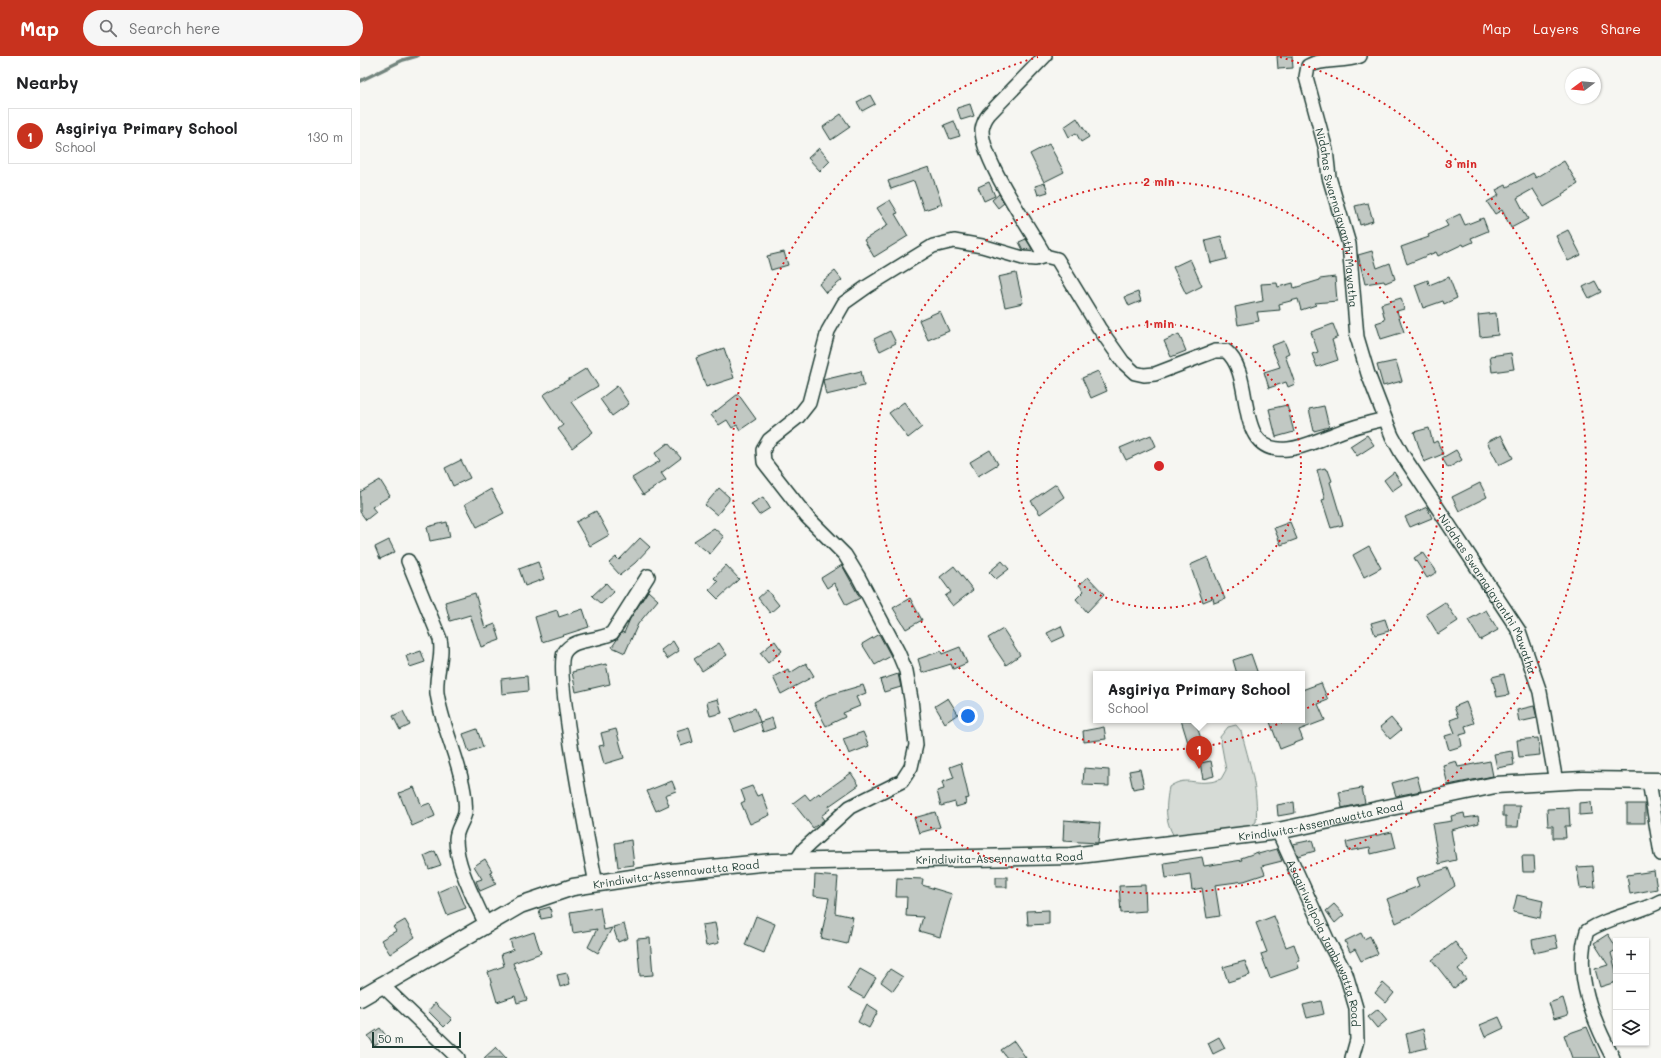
<!DOCTYPE html>
<meta charset="utf-8">
<style>
:root{--surface:#fff;--page:#f6f6f6;--text:#202124;--muted:#757577;--line:#e0e0e0;--accent:#c8321e}
body{margin:0;font-family:Mali,sans-serif;background:var(--page);color:var(--text)}
.controls{position:absolute;right:12px;bottom:12px;display:grid;overflow:hidden;border-radius:0px;box-shadow:0 1px 3px #0004}
.controls button{width:36px;height:36px;display:grid;place-items:center;padding:0;border:0;border-bottom:1px solid var(--line);background:var(--surface);color:var(--text);font:20px sans-serif}
.compass{position:absolute;left:1205px;top:12px;width:36px;height:36px;border-radius:50%;background:var(--surface);box-shadow:0 1px 3px #0004;rotate:254deg}
.scale{position:absolute;left:12px;bottom:10px;width:89px;box-sizing:border-box;padding-left:4px;border:2px solid #1f3d34;border-top:0;font-size:11px;line-height:14px;white-space:nowrap;color:#1f3d34;-webkit-text-stroke:3px #f6f6f2;paint-order:stroke}
.you{position:absolute;left:608px;top:660px;width:14px;height:14px;margin:-10px;border:3px solid #fff;border-radius:50%;background:#1a73e8;box-shadow:0 0 0 6px #1a73e833}
.badge{display:grid;place-items:center;width:26px;height:26px;border-radius:50%;background:var(--accent);color:#fff;font-size:13px;font-weight:700}
.pin{position:absolute;translate:-50% -33px;filter:drop-shadow(0 1px 2px #0008)}
.pin::after{content:'';position:absolute;top:21px;width:14px;height:12px;background:inherit;clip-path:polygon(0 0,100% 0,50% 100%)}
.popup{position:absolute;left:733px;top:615px;width:212px;height:52px;box-sizing:border-box;display:grid;place-content:center;border-radius:0px;background:var(--surface);filter:drop-shadow(0 1px 3px #0005);font-size:13px;white-space:nowrap;color:var(--muted)}
.popup b{font-size:15px;color:var(--text)}
.popup::after{content:'';position:absolute;left:50%;top:100%;margin-left:-8px;border:8px solid transparent;border-top-color:var(--surface)}
.list{margin:0;padding:0;list-style:none}
h2{display:flex;justify-content:space-between;align-items:center;height:52px;margin:0;padding:0 16px;font-size:17px}
h2 small{font-size:13px;font-weight:400;color:var(--muted)}
.list li{display:grid;grid-template-columns:26px 1fr auto;gap:12px;align-items:center;box-sizing:border-box;height:56px;margin:0 8px 8px;padding:0 8px;border:1px solid var(--line);border-radius:0px}
.list b{display:block;font-size:15px;white-space:nowrap}
.list p{margin:0;font-size:13px;white-space:nowrap;color:var(--muted)}
.list em{font-size:13px;font-style:normal;color:var(--muted)}
.icon{flex:none;width:22px;height:22px;fill:none;stroke:currentColor;stroke-width:2;stroke-linecap:round;stroke-linejoin:round}
.map{position:relative;flex:none;width:1301px;height:1002px;overflow:hidden}
header{display:flex;align-items:center;gap:24px;box-sizing:border-box;height:56px;padding:0 20px;background:var(--accent);color:#fff}
header strong{font-size:19px}
nav{display:flex;gap:22px;margin-inline-start:auto;font-size:14px}
.search{width:280px;height:36px;background:var(--page);display:flex;align-items:center;gap:10px;box-sizing:border-box;padding:0 14px;border-radius:22px;color:var(--muted);font-size:15px}
main{display:flex}
aside{flex:1;background:var(--surface)}
.map>svg:first-child{display:block}
.green{fill:#d6dbd6;stroke:#7a8c85}
.lines{fill:none;stroke-linecap:round;stroke-linejoin:round}
.stream{stroke:#72847d;stroke-width:3.5}
.building{fill:#c1c8c3;stroke:#1f3d34}
.minor-casing{stroke:#1f3d34;stroke-width:16}
.major-casing{stroke:#1f3d34;stroke-width:19}
.minor{stroke:#f6f6f2;stroke-width:13}
.major{stroke:#f6f6f2;stroke-width:16}
.ring{fill:none;stroke:#d62828;stroke-width:2;stroke-dasharray:2 4}
.labels{text-anchor:middle;dominant-baseline:central;stroke-width:3.5;stroke-linejoin:round;paint-order:stroke}
.street-label{font-size:11px;fill:#1f3d34;stroke:#f6f6f2}
.centre{fill:#d62828;stroke:#f6f6f2;stroke-width:2}
.ring-label{font-size:12px;text-anchor:middle;font-weight:bold;fill:#d62828;stroke:#f6f6f2;stroke-width:3.5;stroke-linejoin:round;paint-order:stroke}
</style>
<header>
<strong>Map</strong>
<div class="search"><svg class="icon" aria-label="search" viewBox="0 0 24 24"><circle cx="10" cy="10" r="6"/><path d="M15 15l6 6"/></svg>Search here</div>
<nav><a>Map</a><a>Layers</a><a>Share</a></nav>
</header>
<main>
<aside>
<h2>Nearby<small></small></h2>
<ul class="list">
<li><span class="badge">1</span><div><b>Asgiriya Primary School</b><p>School</p></div><em>130 m</em></li>
</ul>
</aside>
<div class="map">
<svg width="1301" height="1002" viewBox="0 0 1301 1002">
<rect width="100%" height="100%" fill="#f6f6f2"/>
<filter id="ink" filterUnits="userSpaceOnUse"><feTurbulence type="fractalNoise" baseFrequency=".025" numOctaves="2"/><feDisplacementMap in="SourceGraphic" scale="8" xChannelSelector="R" yChannelSelector="G"/><feConvolveMatrix kernelMatrix="1 2 1 2 8 2 1 2 1" color-interpolation-filters="sRGB"/></filter>
<g filter="url(#ink)">
<path class="green" d="M876,669l5,6c8,30 18,60 15,91l-7,5 -75,9c-10,-16 -8,-31 -5,-49 16,-11 23,-3 40,-5 4,0 8,-2 12,-3l5,-9 -6,-33 8,-10z"/>
<g class="lines">
<polyline class="stream" points="0,25 43,4 57,0"/>
</g>
<g class="building">
<polygon points="917,0 932,0 933,12 918,13"/>
<polygon points="510,39 515,48 502,55 497,46"/>
<polygon points="610,48 614,60 601,64 597,52"/>
<polygon points="481,58 490,71 471,84 463,71"/>
<polygon points="717,62 729,81 721,86 716,77 709,81 704,71"/>
<polygon points="594,65 600,80 590,83 584,69"/>
<polygon points="689,88 704,116 684,126 670,98"/>
<polygon points="459,92 470,105 460,115 448,102"/>
<polygon points="1204,105 1218,128 1202,138 1203,140 1184,151 1173,133 1157,142 1168,163 1151,172 1142,154 1135,158 1127,146 1139,139 1136,134 1146,129 1147,131 1173,117 1176,122"/>
<polygon points="569,111 582,148 564,154 554,125 531,133 528,125"/>
<polygon points="629,126 635,140 624,145 618,131"/>
<polygon points="685,127 688,136 678,139 675,130"/>
<polygon points="639,138 644,147 638,152 632,144"/>
<polygon points="530,144 538,157 535,158 548,180 514,201 504,184 528,169 517,152"/>
<polygon points="1008,147 1013,165 1000,169 995,150"/>
<polygon points="1100,158 1105,169 1123,162 1128,175 1111,182 1113,186 1104,190 1103,188 1078,200 1076,196 1047,208 1041,191 1069,181 1068,179 1088,170 1085,165"/>
<polygon points="1208,174 1221,199 1208,205 1196,180"/>
<polygon points="861,180 867,203 851,207 845,184"/>
<polygon points="666,183 671,191 672,193 663,194 659,186"/>
<polygon points="1012,195 1017,212 1030,207 1035,223 1025,227 1024,225 1005,228 998,199"/>
<polygon points="424,196 428,209 411,214 407,200"/>
<polygon points="830,203 842,230 826,238 813,211"/>
<polygon points="475,215 482,224 466,237 459,228"/>
<polygon points="656,217 663,247 645,251 638,221"/>
<polygon points="975,221 977,245 955,247 956,249 941,254 938,243 919,248 920,254 897,256 899,265 878,269 875,251 903,245 901,228 917,227 918,231 933,227 934,232 960,224 960,223"/>
<polygon points="1089,221 1097,242 1084,248 1083,245 1063,252 1055,229 1068,224 1069,229"/>
<polygon points="1235,225 1241,236 1229,242 1223,231"/>
<polygon points="778,236 781,245 769,250 765,241"/>
<polygon points="1041,242 1044,253 1037,255 1044,276 1021,283 1016,267 1025,264 1021,248"/>
<polygon points="580,255 589,275 568,284 559,264"/>
<polygon points="1136,257 1138,279 1120,281 1118,259"/>
<polygon points="973,268 978,281 972,284 978,304 957,311 952,298 958,296 951,276"/>
<polygon points="530,275 536,287 520,295 514,283"/>
<polygon points="819,278 826,295 811,301 804,285"/>
<polygon points="924,285 929,297 925,299 935,328 928,331 926,326 909,332 904,316 920,311 911,290"/>
<polygon points="364,292 374,322 346,331 336,302"/>
<polygon points="1151,297 1154,313 1132,316 1130,300"/>
<polygon points="1036,305 1042,325 1023,330 1017,309"/>
<polygon points="227,312 238,330 211,346 233,376 212,392 198,373 203,369 183,339"/>
<polygon points="501,315 504,330 466,339 463,324"/>
<polygon points="738,315 747,335 731,342 722,322"/>
<polygon points="257,330 269,348 252,360 240,343"/>
<polygon points="378,338 396,363 380,374 377,369 372,372 367,364 359,369 351,359"/>
<polygon points="544,346 562,371 548,382 529,357"/>
<polygon points="927,349 934,376 916,381 909,353"/>
<polygon points="964,350 969,371 954,375 949,353"/>
<polygon points="1069,372 1073,387 1077,385 1083,398 1064,406 1054,376"/>
<polygon points="791,379 796,390 766,404 760,392"/>
<polygon points="1007,379 1014,389 997,400 990,390"/>
<polygon points="1141,379 1153,402 1139,409 1127,386"/>
<polygon points="308,387 321,402 301,417 306,424 283,439 272,422 300,405 295,397"/>
<polygon points="630,394 638,408 618,420 610,406"/>
<polygon points="1096,394 1102,404 1088,412 1082,402"/>
<polygon points="101,404 110,422 93,430 85,412"/>
<polygon points="965,412 966,414 968,414 972,425 970,426 983,469 971,472 962,444 965,443 957,414"/>
<polygon points="1034,416 1042,428 1032,435 1024,424"/>
<polygon points="20,424 30,440 12,451 16,456 6,464 0,456 0,436"/>
<polygon points="1120,427 1127,441 1099,455 1092,441"/>
<polygon points="696,428 704,441 680,458 671,445"/>
<polygon points="359,432 369,441 369,444 357,459 345,449"/>
<polygon points="131,433 144,457 117,471 105,448"/>
<polygon points="403,441 410,452 399,459 391,448"/>
<polygon points="1067,451 1072,462 1050,471 1045,461"/>
<polygon points="236,455 249,479 230,490 216,466"/>
<polygon points="87,466 90,481 70,485 67,471"/>
<polygon points="930,466 937,483 921,489 914,472"/>
<polygon points="354,472 364,481 350,498 334,485"/>
<polygon points="280,482 290,491 275,507 260,519 249,507 256,501 259,504"/>
<polygon points="29,484 35,496 20,503 15,491"/>
<polygon points="1009,490 1021,512 1004,521 993,499"/>
<polygon points="1063,496 1077,516 1067,522 1054,502"/>
<polygon points="848,501 865,543 854,547 853,542 843,546 830,509"/>
<polygon points="642,505 649,513 636,523 629,516"/>
<polygon points="178,506 184,523 165,530 159,513"/>
<polygon points="366,509 379,523 358,543 349,534 358,526 354,522"/>
<polygon points="482,509 500,542 486,549 474,527 467,532 461,522"/>
<polygon points="594,510 613,534 593,550 585,540 591,536 580,521"/>
<polygon points="728,521 744,538 727,556 716,543 724,535 719,529"/>
<polygon points="246,527 254,536 241,548 232,540"/>
<polygon points="407,534 419,549 410,557 398,542"/>
<polygon points="288,535 298,544 278,568 265,597 252,591 262,576 264,577 270,563"/>
<polygon points="115,537 125,572 135,568 140,584 121,591 110,559 90,565 85,546"/>
<polygon points="550,542 562,564 546,573 533,552"/>
<polygon points="1085,546 1098,565 1078,578 1066,558"/>
<polygon points="223,553 229,571 182,586 175,561 197,554 199,561"/>
<polygon points="1126,554 1138,574 1120,584 1108,564"/>
<polygon points="1025,563 1029,575 1015,579 1011,567"/>
<polygon points="701,570 705,580 692,586 687,577"/>
<polygon points="643,573 660,599 646,609 628,582"/>
<polygon points="519,578 531,600 515,609 502,588"/>
<polygon points="313,585 319,595 307,603 301,594"/>
<polygon points="415,585 422,595 408,607 400,597"/>
<polygon points="359,587 367,599 342,615 334,603"/>
<polygon points="600,591 607,607 593,613 591,608 562,617 558,603 581,595 582,598"/>
<polygon points="61,595 65,606 50,611 46,600"/>
<polygon points="891,598 898,618 877,618 873,604"/>
<polygon points="446,607 454,620 421,638 413,621 428,613 430,617"/>
<polygon points="246,608 250,628 216,636 212,616"/>
<polygon points="538,618 541,631 524,636 520,624"/>
<polygon points="1144,618 1149,639 1137,641 1132,621"/>
<polygon points="167,620 168,635 142,638 141,623"/>
<polygon points="961,627 968,644 958,648 965,664 939,674 943,684 920,693 910,666 916,664 942,664 942,634"/>
<polygon points="503,629 506,637 496,641 500,650 483,657 485,661 466,670 454,647 469,639"/>
<polygon points="588,642 598,658 585,667 575,650"/>
<polygon points="358,643 362,657 350,660 347,646"/>
<polygon points="1106,646 1114,667 1105,670 1107,677 1100,679 1102,690 1089,694 1085,680 1095,677 1090,664 1098,661 1094,651"/>
<polygon points="1174,650 1177,662 1159,666 1157,654"/>
<polygon points="395,652 400,666 375,676 370,663"/>
<polygon points="43,655 50,669 40,674 33,660"/>
<polygon points="412,662 415,672 403,676 400,666"/>
<polygon points="1031,662 1041,674 1030,683 1020,671"/>
<polygon points="821,664 835,664 842,686 829,690"/>
<polygon points="329,671 333,686 321,690 316,675"/>
<polygon points="744,671 746,683 724,686 723,675"/>
<polygon points="117,673 123,691 109,696 103,678"/>
<polygon points="256,673 264,702 244,708 239,690 244,689 241,677"/>
<polygon points="503,676 509,690 489,698 483,683"/>
<polygon points="1178,682 1180,699 1159,701 1157,684"/>
<polygon points="1152,695 1154,709 1137,712 1134,698"/>
<polygon points="851,705 854,720 843,723 840,707"/>
<polygon points="1096,705 1098,711 1130,705 1133,720 1088,729 1083,709"/>
<polygon points="601,707 609,742 605,743 606,748 596,751 595,746 581,750 577,735 584,733 582,726 594,722 590,711"/>
<polygon points="724,712 749,714 749,730 723,729"/>
<polygon points="780,713 784,731 773,733 769,715"/>
<polygon points="491,717 499,729 469,750 470,753 461,760 464,764 453,772 433,747 445,738 450,744 459,737 460,739"/>
<polygon points="1057,720 1061,735 1036,740 1032,727"/>
<polygon points="312,725 316,735 305,739 309,749 296,755 287,735"/>
<polygon points="392,730 397,740 402,738 410,759 390,768 381,747 385,745 381,734"/>
<polygon points="54,731 62,750 70,747 75,760 52,770 39,737"/>
<polygon points="1002,732 1005,747 982,752 979,736"/>
<polygon points="934,746 935,757 918,760 917,749"/>
<polygon points="1231,746 1232,758 1219,759 1219,747"/>
<rect x="1267" y="748" width="18" height="19"/>
<polygon points="1143,750 1160,750 1158,771 1146,771 1146,760 1143,760"/>
<polygon points="1209,752 1210,770 1205,770 1206,782 1193,782 1193,770 1188,770 1187,753"/>
<polygon points="575,756 580,771 559,777 554,762"/>
<polygon points="1104,757 1105,762 1118,760 1119,767 1091,774 1096,804 1079,808 1072,768 1092,765 1091,760"/>
<polygon points="704,764 740,767 738,787 703,785"/>
<polygon points="1032,776 1036,792 1011,798 1010,791 988,795 986,786"/>
<polygon points="271,784 274,809 258,811 255,787"/>
<polygon points="952,784 955,795 938,800 933,788"/>
<polygon points="917,793 922,805 902,810 905,818 884,825 855,829 860,860 847,862 842,832 832,834 830,818 806,822 804,807 842,801 844,810 882,804 881,802 898,796 898,798"/>
<polygon points="75,795 81,809 69,813 64,800"/>
<polygon points="1162,800 1174,800 1175,816 1163,816"/>
<polygon points="125,803 132,815 130,816 136,828 120,835 116,825 122,823 114,810"/>
<polygon points="1233,810 1235,831 1220,832 1217,811"/>
<polygon points="1088,812 1095,830 1053,859 1036,867 1027,843 1059,830 1056,822"/>
<polygon points="1294,815 1297,833 1270,838 1267,819"/>
<polygon points="455,819 478,821 475,857 493,861 487,888 461,882 469,842 454,840"/>
<rect x="636" y="821" width="11" height="10"/>
<polygon points="537,822 563,823 562,829 592,838 580,881 559,875 563,861 546,860 547,841 536,841"/>
<polygon points="96,828 106,852 87,859 78,836"/>
<polygon points="785,829 786,855 761,857 759,830"/>
<polygon points="1157,839 1183,845 1180,862 1153,856"/>
<polygon points="974,848 984,859 975,867 966,855"/>
<polygon points="190,851 192,861 181,863 179,854"/>
<polygon points="240,851 244,874 252,872 238,897 228,891 237,873 213,877 210,856"/>
<polygon points="689,854 689,868 668,869 667,855"/>
<polygon points="396,860 415,868 404,897 385,889"/>
<polygon points="914,860 926,891 934,888 940,905 937,906 939,912 910,922 901,898 907,896 896,867"/>
<polygon points="45,864 55,881 30,898 21,884 36,875 33,871"/>
<polygon points="355,867 359,887 346,890 342,869"/>
<polygon points="264,868 268,882 258,886 253,871"/>
<polygon points="174,876 181,897 153,907 167,944 157,947 155,940 137,946 128,916 144,910 141,898 153,894 150,884"/>
<polygon points="1001,877 1004,883 1010,880 1018,898 1001,905 995,893 990,896 985,885"/>
<polygon points="1248,878 1256,891 1256,894 1251,897 1256,915 1256,926 1240,931 1235,913 1248,909 1234,887"/>
<polygon points="1195,879 1198,892 1174,897 1172,884"/>
<polygon points="290,882 293,919 280,920 277,883"/>
<polygon points="1095,886 1109,904 1098,913 1106,923 1094,932 1072,904"/>
<polygon points="885,905 890,919 868,926 863,911"/>
<polygon points="500,913 516,922 504,942 488,933"/>
<polygon points="530,913 543,921 533,935 521,926"/>
<polygon points="207,917 210,928 200,931 197,919"/>
<polygon points="1023,927 1034,937 1026,947 1015,937"/>
<polygon points="1203,942 1208,959 1194,963 1189,947"/>
<polygon points="961,945 964,958 947,962 943,949"/>
<polygon points="75,947 92,963 84,971 68,955"/>
<polygon points="507,948 518,955 509,972 498,966"/>
<polygon points="1018,953 1027,964 1017,972 1008,961"/>
<polygon points="1139,961 1144,972 1125,981 1120,969"/>
<polygon points="1227,971 1240,1002 1212,1002 1204,979"/>
<polygon points="20,972 27,981 15,990 8,980"/>
<polygon points="1063,973 1067,992 1050,996 1046,978"/>
<polygon points="859,981 865,992 853,998 848,987"/>
<polygon points="654,985 666,1002 647,1002 641,994"/>
<polygon points="136,991 146,1002 124,1002"/>
</g>
<g class="lines">
<g class="minor-casing">
<g id="minor">
<path id="s1" d="M1000,0c-17,7 -35,1 -52,10l-2,11 20,73 3,27 20,67 8,93 11,37 24,62 10,18 117,177 21,61 16,90"/>
<path d="M685,200c-16,-30 -63,-95 -63,-126 1,-7 3,-11 7,-16l56,-58"/>
<path d="M48,505l32,78c4,18 -5,34 -3,54 5,34 22,65 27,99 1,6 2,15 1,21 -2,9 -9,17 -9,26 0,27 19,61 30,86"/>
<polyline points="1289,725 1301,798"/>
<path id="s2" d="M918,775l49,108 19,35 10,34 1,32 -5,18"/>
<path d="M436,805l8,-12 46,-42 52,-26 9,-14 5,-22 -5,-46 -5,-28 -8,-19 -39,-74 -14,-23 -38,-38 -43,-55 -1,-12 6,-10 29,-23 11,-14 19,-72 16,-28 24,-17 65,-40 21,-5 28,5 41,12 12,1 10,-3 12,3 42,69 24,34 12,11 9,2 11,-1 60,-23h11c31,25 5,104 62,98 15,-1 30,-9 44,-14 17,-7 35,-12 53,-16"/>
<path d="M236,828c-6,-32 -42,-213 -32,-231 9,-16 33,-11 48,-20l36,-57"/>
<polyline points="21,928 98,1002"/>
<path d="M1253,1002c-20,-38 -40,-84 -26,-127 23,-15 50,-17 74,-30"/>
</g>
</g>
<g class="major-casing">
<g id="major">
<path id="s3" d="M0,942l160,-93 53,-18 98,-15 101,-10 299,-6 207,-25 217,-46 88,-5 78,1"/>
</g>
</g>
<use href="#minor" class="minor"/>
<use href="#major" class="major"/>
</g>
</g>
<g class="ring">
<circle cx="799" cy="410" r="142"/>
<circle cx="799" cy="410" r="284"/>
<path d="M920 1A427 427 0 1 1 678 1"/>
</g>
<g class="labels">
<g class="street-label">
<text stroke="none"><textPath href="#s1" startOffset="209">Nidahas Swarnajayanthi Mawatha</textPath></text>
<text stroke="none"><textPath href="#s1" startOffset="621">Nidahas Swarnajayanthi Mawatha</textPath></text>
<text stroke="none"><textPath href="#s3" startOffset="993">Krindiwita-Assennawatta Road</textPath></text>
<text stroke="none"><textPath href="#s3" startOffset="669">Krindiwita-Assennawatta Road</textPath></text>
<text stroke="none"><textPath href="#s3" startOffset="345">Krindiwita-Assennawatta Road</textPath></text>
<text stroke="none"><textPath href="#s2" startOffset="122">Asagiriwalpola Jambuwatta Road</textPath></text>
</g>
</g>
<circle cx="799" cy="410" r="6" class="centre"/>
<g class="ring-label">
<text x="1101" y="112">3 min</text>
<text x="799" y="130">2 min</text>
<text x="799" y="272">1 min</text>
</g>
</svg>
<div class="controls">
<button>+</button>
<button>−</button>
<button><svg class="icon" aria-label="layers" viewBox="0 0 24 24"><path d="M12 4l9 5-9 5-9-5zM3 14l9 5 9-5"/></svg></button>
</div>
<svg class="compass" viewBox="-18 -18 36 36"><path d="M0-13l5 13h-10z" fill="#e53935"/><path d="M0 13l5-13h-10z" fill="#757577"/></svg>
<div class="scale">50 m</div>
<div class="you"></div>
<div class="pin badge" style="left:839px;top:713px">1</div>
<div class="popup"><b>Asgiriya Primary School</b>School</div>
</div>
</main>
